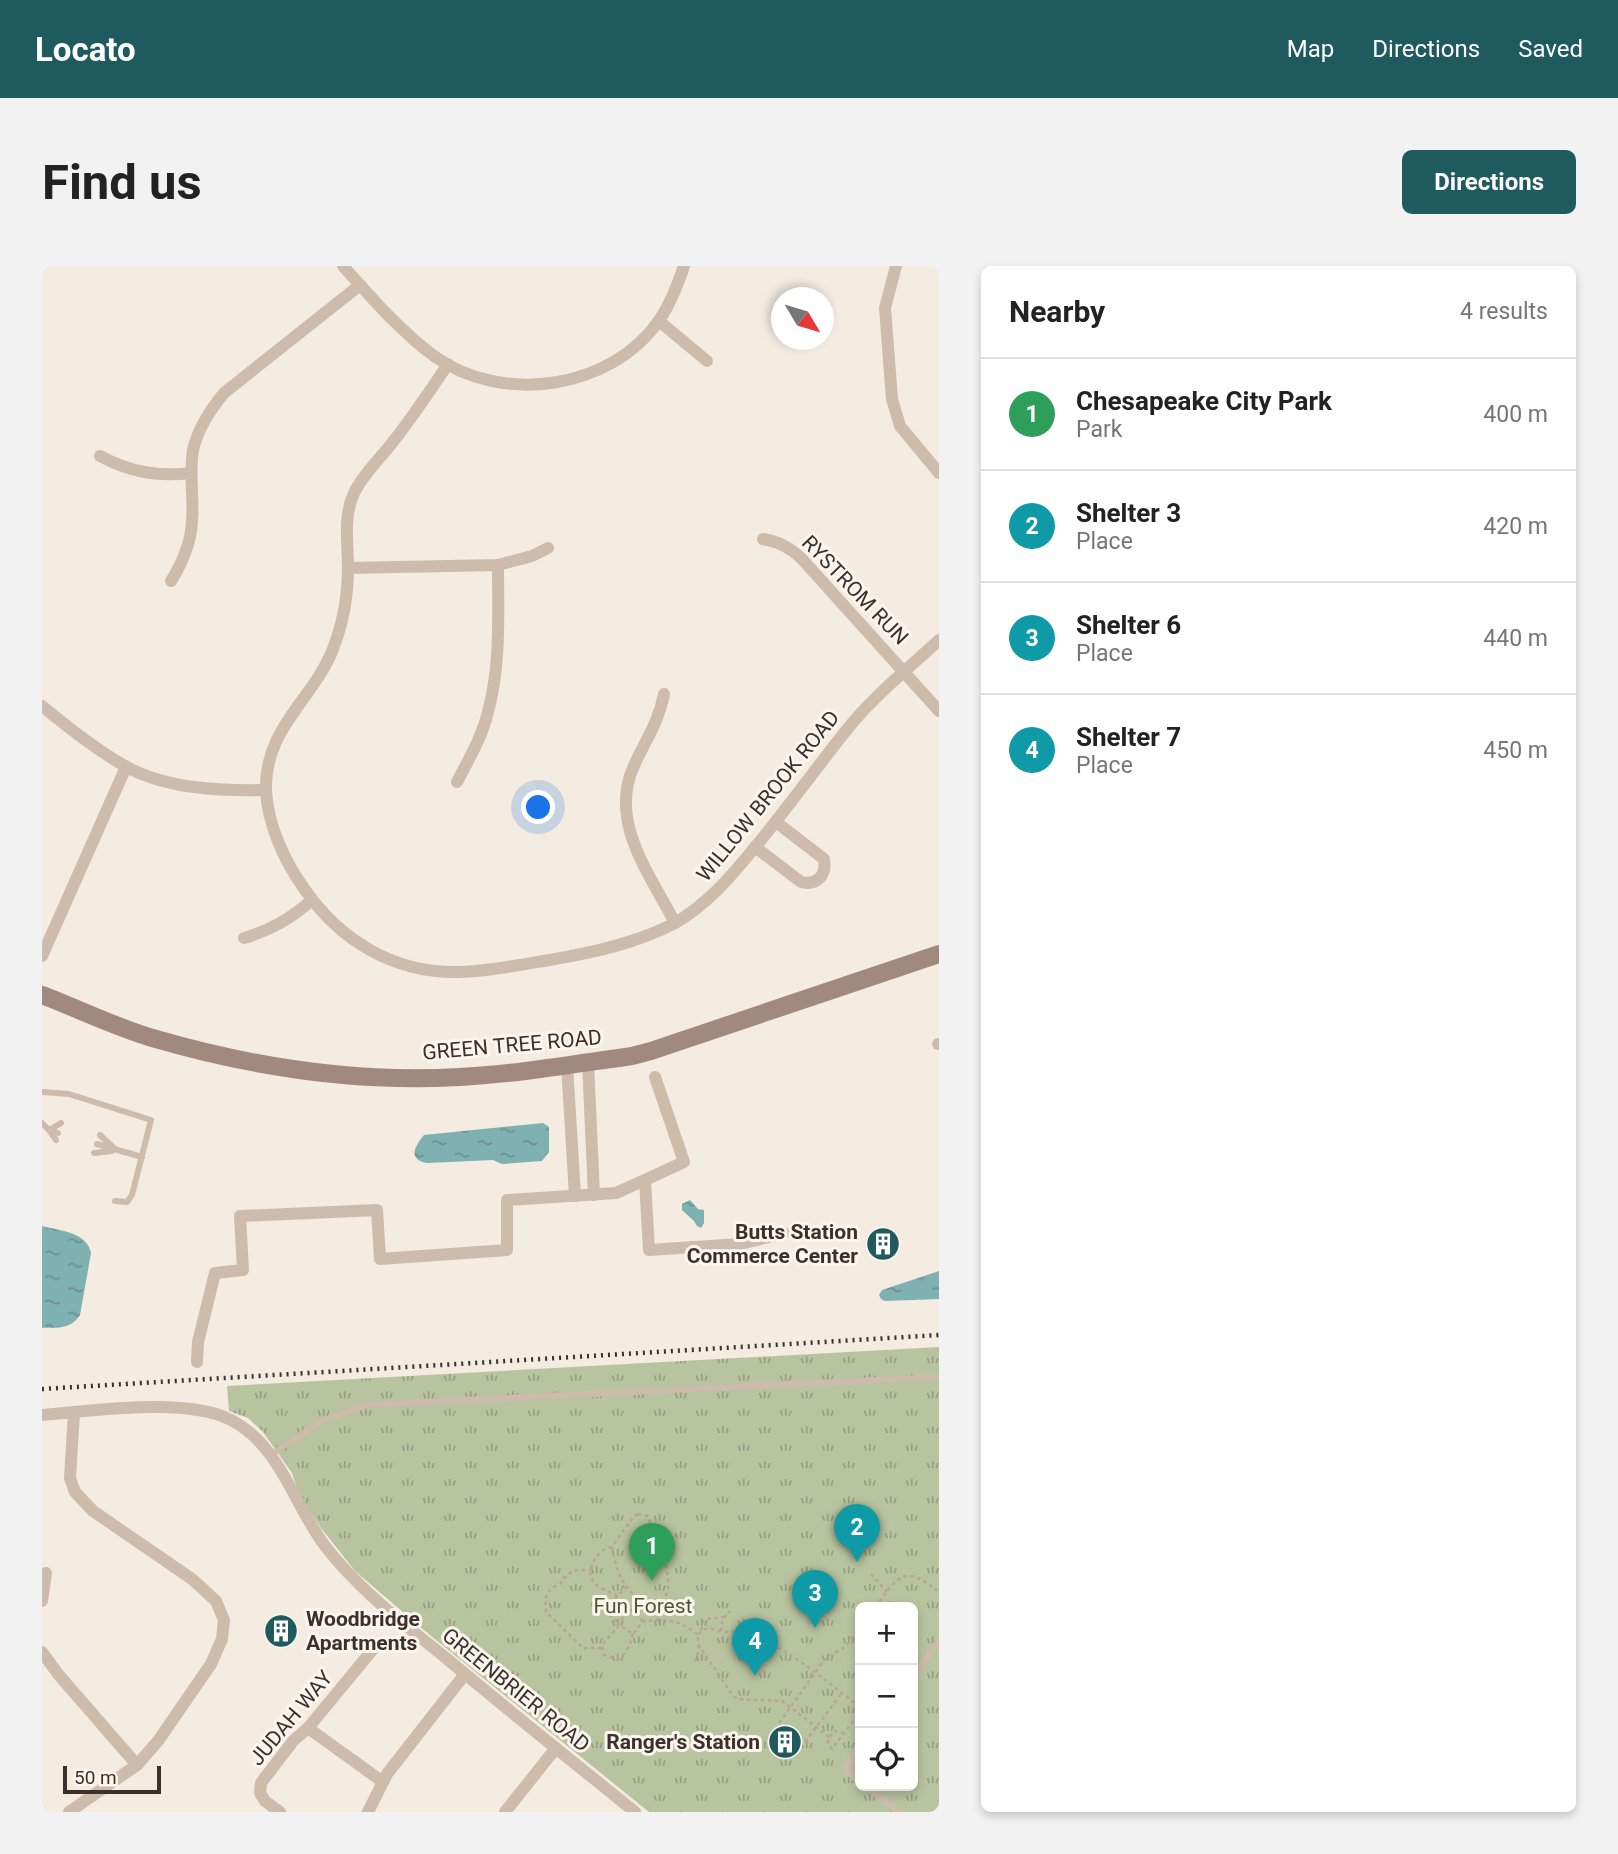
<!DOCTYPE html>
<meta charset="utf-8">
<style>
:root{--surface:#fff;--page:#f2f2f2;--text:#222;--muted:#767676;--line:#e0e0e0;--accent:#1f5a5e}
body{margin:0;font-family:Roboto,sans-serif;background:var(--page);color:var(--text)}
.controls{position:absolute;right:21px;bottom:21px;display:grid;overflow:hidden;border-radius:10px;box-shadow:0 4px 10px #0003}
.controls button{width:63px;height:63px;display:grid;place-items:center;padding:0;border:0;border-bottom:2px solid var(--line);background:var(--surface);color:var(--text);font:35px sans-serif}
.compass{position:absolute;left:729px;top:21px;width:63px;height:63px;border-radius:50%;background:var(--surface);box-shadow:0 4px 10px #0003;rotate:128deg}
.scale{position:absolute;left:21px;bottom:18px;width:98px;box-sizing:border-box;padding-left:7px;border:4px solid #3b302b;border-top:0;font-size:19px;line-height:24px;white-space:nowrap;color:#3b302b;-webkit-text-stroke:5px #fbf5ee;paint-order:stroke}
.you{position:absolute;left:497px;top:542px;width:24px;height:24px;margin:-18px;border:5px solid #fff;border-radius:50%;background:#1a73e8;box-shadow:0 0 0 10px #1a73e833}
.badge{display:grid;place-items:center;width:46px;height:46px;border-radius:50%;background:var(--accent);color:#fff;font-size:23px;font-weight:700}
.pin{position:absolute;translate:-50% -58px;filter:drop-shadow(0 2px 4px #0008)}
.pin::after{content:'';position:absolute;top:37px;width:24px;height:21px;background:inherit;clip-path:polygon(0 0,100% 0,50% 100%)}
.list{margin:0;padding:0;list-style:none}
h2{display:flex;justify-content:space-between;align-items:center;height:91px;margin:0;padding:0 28px;font-size:30px}
h2 small{font-size:23px;font-weight:400;color:var(--muted)}
.list li{display:grid;grid-template-columns:46px 1fr auto;gap:21px;align-items:center;box-sizing:border-box;height:112px;padding:0 28px;border-top:2px solid var(--line)}
.list b{display:block;font-size:26px;white-space:nowrap}
.list p{margin:0;font-size:23px;white-space:nowrap;color:var(--muted)}
.list em{font-size:23px;font-style:normal;color:var(--muted)}
.icon{flex:none;width:38px;height:38px;fill:none;stroke:currentColor;stroke-width:2;stroke-linecap:round;stroke-linejoin:round}
.map{position:relative;flex:none;width:897px;height:1546px;overflow:hidden;border-radius:10px}
header{display:flex;align-items:center;gap:42px;box-sizing:border-box;height:98px;padding:0 35px;background:var(--accent);color:#fff}
header strong{font-size:33px}
nav{display:flex;gap:38px;margin-inline-start:auto;font-size:24px}
.intro{display:flex;align-items:center;justify-content:space-between;box-sizing:border-box;height:168px;padding:0 42px}
h1{margin:0;font-size:49px}
.button{padding:18px 32px;border-radius:10px;background:var(--accent);color:#fff;font-size:24px;font-weight:700}
main{display:flex;gap:42px;padding:0 42px}
aside{flex:1;background:var(--surface);border-radius:10px;box-shadow:0 4px 10px #0003}
.map>svg:first-child{display:block}
.park{fill:url(#park-tufts);fill-rule:evenodd}
.water{fill:url(#water-ripples)}
.lines{fill:none;stroke-linecap:round;stroke-linejoin:round}
.path{stroke:#b9a596;stroke-width:2.5;stroke-dasharray:3.5 3.5;stroke-linecap:butt}
.lane{stroke:#cdbbac;stroke-width:6}
.street{stroke:#cdbbac;stroke-width:12}
.secondary{stroke:#a18a7d;stroke-width:18}
.rail{stroke:#3b302b;stroke-width:4.5;stroke-dasharray:2 5;stroke-linecap:butt}
.labels{text-anchor:middle;dominant-baseline:central;stroke-width:6;stroke-linejoin:round;paint-order:stroke}
.street-label{font-size:21px;fill:#3b302b;stroke:#fbf5ee}
.poi-label{font-size:21px;font-weight:bold;fill:#3b302b;stroke:#fbf5ee;text-anchor:end}
.park-label{font-size:21px;fill:#4a5a2e;stroke:#fbf5ee}
</style>
<header>
<strong>Locato</strong>
<nav><a>Map</a><a>Directions</a><a>Saved</a></nav>
</header>
<div class="intro"><h1>Find us</h1><a class="button">Directions</a></div>
<main>
<div class="map">
<svg width="897" height="1546" viewBox="0 0 897 1546">
<defs>
<pattern id="park-tufts" width="24" height="20" patternUnits="userSpaceOnUse" patternTransform="scale(1.75)"><rect width="24" height="20" fill="#b8c4a0"/><path d="M3 7l-1-3M5 7V3M7 7l1-3M15 17l-1-3M17 17v-4M19 17l1-3" fill="none" stroke="#97a083"/></pattern>
<pattern id="water-ripples" width="26" height="14" patternUnits="userSpaceOnUse" patternTransform="scale(1.75)"><rect width="26" height="14" fill="#7fb0b2"/><path d="M2 4q2-2 4 0t4 0M15 11q2-2 4 0t4 0" fill="none" stroke="#699091"/></pattern>
</defs>
<rect width="100%" height="100%" fill="#f4ebe1"/>
<path class="park" d="M897,1081v465h-290l-224,-181 -70,-60 -34,-43 -22,-33 -7,-22 -29,-41 -15,-14 -19,-7 -2,-25zM818,1341h53v179h-53z"/>
<g class="water">
<path d="M501,857l6,4v25l-7,9 -40,3 -9,-4 -66,3c-20,-4 -12,-17 -3,-28z"/>
<polygon points="648,934 656,943 662,944 662,957 659,962 655,960 652,955 640,944 640,938"/>
<path d="M0,960c19,5 45,6 49,27l-11,62c-10,15 -22,12 -38,13z"/>
<polygon points="897,1005 897,1033 843,1035 839,1033 837,1029 840,1024"/>
</g>
<g class="lines">
<g class="path">
<path d="M596,1248l10,2c3,7 2,14 4,22 2,7 8,12 11,18 3,6 4,15 5,22 3,28 -20,34 -37,14 -12,-13 -16,-28 -19,-45l21,-30z"/>
<path d="M570,1281c-12,1 -26,19 -20,32 3,8 17,13 25,16"/>
<polyline points="550,1304 532,1304 522,1312 518,1318 509,1322 503,1333 504,1346 541,1382 560,1382"/>
<polyline points="829,1308 845,1326"/>
<path d="M585,1320l-17,18 -1,9 9,11v3l-16,18 2,10c19,10 24,-5 29,-21"/>
<polyline points="612,1338 615,1355"/>
<path d="M833,1341c24,-31 28,-44 64,-15"/>
<polyline points="592,1346 600,1335"/>
<path d="M601,1355l-13,-12 -12,15 15,10 10,-13c26,-1 34,-3 55,14"/>
<polyline points="659,1364 663,1353 682,1351"/>
<polyline points="679,1365 680,1354 688,1345"/>
<polyline points="653,1396 658,1380"/>
<polyline points="737,1457 783,1393 803,1381 818,1361"/>
<polyline points="802,1468 793,1465 787,1471 786,1477 790,1483 818,1446"/>
<path d="M787,1471l-47,-36 -44,-2 -5,-3 -35,-52v-9c10,-13 16,-3 28,-3 46,-1 99,49 134,75"/>
<polyline points="763,1476 800,1427"/>
</g>
<g class="lane">
<polyline points="0,826 27,828 109,854 90,929 85,936 73,935"/>
<polyline points="0,857 7,864 16,867"/>
<polyline points="58,869 73,883"/>
<polyline points="14,874 7,864 19,857"/>
<polyline points="55,878 100,891"/>
<polyline points="52,887 70,885"/>
<polyline points="228,1189 280,1155 323,1139 897,1111"/>
<polyline points="871,1411 897,1375"/>
<polyline points="818,1481 805,1499 805,1506 818,1516"/>
<polyline points="823,1520 858,1546"/>
</g>
<g class="street">
<path d="M301,0c27,30 58,66 91,90 68,49 178,34 226,-37 10,-15 18,-35 24,-53"/>
<polyline points="854,0 843,42 850,133 858,160 897,207"/>
<polyline points="617,55 665,95"/>
<path d="M406,98c-18,27 -36,54 -56,79 -13,17 -29,31 -38,50 -11,24 -6,49 -6,75 0,28 -5,55 -15,81 -20,51 -69,79 -67,142 2,34 18,69 37,96 36,53 91,87 157,85 30,-1 60,-7 89,-12 42,-7 89,-17 126,-37 31,-18 54,-44 76,-71 33,-39 62,-80 94,-120 27,-35 62,-62 94,-92"/>
<path d="M58,190c30,16 57,21 91,17"/>
<path d="M721,273c17,3 27,9 39,20l137,152"/>
<polyline points="306,302 456,299 490,290 506,282"/>
<path d="M129,315c12,-19 20,-38 21,-60 2,-24 -3,-48 1,-71 5,-22 17,-40 31,-57l136,-108"/>
<path d="M622,428c-6,31 -19,46 -31,74 -24,55 18,108 42,155"/>
<path d="M0,440c26,21 53,43 83,60 41,23 95,25 141,24"/>
<path d="M415,516c12,-23 25,-45 31,-70 13,-48 10,-98 10,-147"/>
<path d="M713,581l46,35c16,4 26,-7 23,-23l-48,-37"/>
<path d="M202,672c27,-8 46,-19 68,-38"/>
<polyline points="0,690 84,501"/>
<polyline points="896,778 897,778"/>
<polyline points="546,796 552,929"/>
<polyline points="525,799 533,930"/>
<polyline points="603,914 642,896 613,811"/>
<polyline points="155,1096 156,1076 173,1007 201,1004 198,950 335,944 338,993 465,984 465,934 574,927 603,914 607,984 699,978 742,967"/>
<path d="M0,1149c52,-4 144,-18 189,5 49,25 63,85 94,126 34,44 78,77 121,112 62,52 126,103 189,154"/>
<polyline points="0,1335 4,1307"/>
<polyline points="0,1386 16,1408 95,1499"/>
<polyline points="266,1462 341,1516"/>
<polyline points="27,1546 95,1499 116,1475 169,1398 180,1373 182,1354 174,1335 150,1313 51,1245 33,1226 28,1212 32,1146"/>
<polyline points="238,1546 223,1535 218,1527 219,1517 251,1475 266,1462 332,1382"/>
<polyline points="326,1546 345,1508 423,1408"/>
<polyline points="463,1546 514,1482"/>
</g>
<path class="secondary" d="M0,729c37,14 75,33 114,44 97,28 201,44 303,38 58,-3 116,-13 173,-21l19,-5 288,-97"/>
<polyline class="rail" points="0,1123 897,1069"/>
</g>
<defs>
<g id="building-disc" transform="scale(1.75)"><circle r="9.5" fill="#1f5a5e" stroke="#fbf5ee"/><path d="M-4-6H4V6H1V3H-1V6H-4ZM-2.5-4.3h1.7v1.8h-1.7ZM.8-4.3h1.7v1.8H.8ZM-2.5-1h1.7V.8h-1.7ZM.8-1h1.7V.8H.8Z" fill="#fff"/></g>
</defs>
<g fill-rule="evenodd">
<use href="#building-disc" x="841" y="978"/>
<use href="#building-disc" x="239" y="1365"/>
<use href="#building-disc" x="743" y="1476"/>
</g>
<g class="labels">
<g class="street-label">
<text transform="translate(813 324) rotate(46)">RYSTROM RUN</text>
<text transform="translate(726 530) rotate(-51)">WILLOW BROOK ROAD</text>
<text transform="translate(470 779) rotate(-5)">GREEN TREE ROAD</text>
<text transform="translate(474 1424) rotate(39)">GREENBRIER ROAD</text>
<text transform="translate(249 1452) rotate(-50)">JUDAH WAY</text>
</g>
<g class="poi-label">
<text x="816" y="966">Butts Station<tspan x="816" dy="24">Commerce Center</tspan></text>
<text x="264" y="1353" text-anchor="start">Woodbridge<tspan x="264" dy="24">Apartments</tspan></text>
<text x="718" y="1476">Ranger's Station</text>
</g>
<g class="park-label">
<text x="601" y="1340">Fun Forest</text>
</g>
</g>
</svg>
<div class="controls">
<button>+</button>
<button>−</button>
<button><svg class="icon" aria-label="locate" viewBox="0 0 24 24"><circle cx="12" cy="12" r="6"/><path d="M12 2v4M12 18v4M2 12h4M18 12h4"/></svg></button>
</div>
<svg class="compass" viewBox="-18 -18 36 36"><path d="M0-13l5 13h-10z" fill="#e53935"/><path d="M0 13l5-13h-10z" fill="#767676"/></svg>
<div class="scale">50 m</div>
<div class="you"></div>
<div class="pin badge" style="left:610px;top:1315px;background:#2e9e5b">1</div>
<div class="pin badge" style="left:815px;top:1296px;background:#0f9aa8">2</div>
<div class="pin badge" style="left:773px;top:1362px;background:#0f9aa8">3</div>
<div class="pin badge" style="left:713px;top:1410px;background:#0f9aa8">4</div>
</div>
<aside>
<h2>Nearby<small>4 results</small></h2>
<ul class="list">
<li><span class="badge" style="background:#2e9e5b">1</span><div><b>Chesapeake City Park</b><p>Park</p></div><em>400 m</em></li>
<li><span class="badge" style="background:#0f9aa8">2</span><div><b>Shelter 3</b><p>Place</p></div><em>420 m</em></li>
<li><span class="badge" style="background:#0f9aa8">3</span><div><b>Shelter 6</b><p>Place</p></div><em>440 m</em></li>
<li><span class="badge" style="background:#0f9aa8">4</span><div><b>Shelter 7</b><p>Place</p></div><em>450 m</em></li>
</ul>
</aside>
</main>
